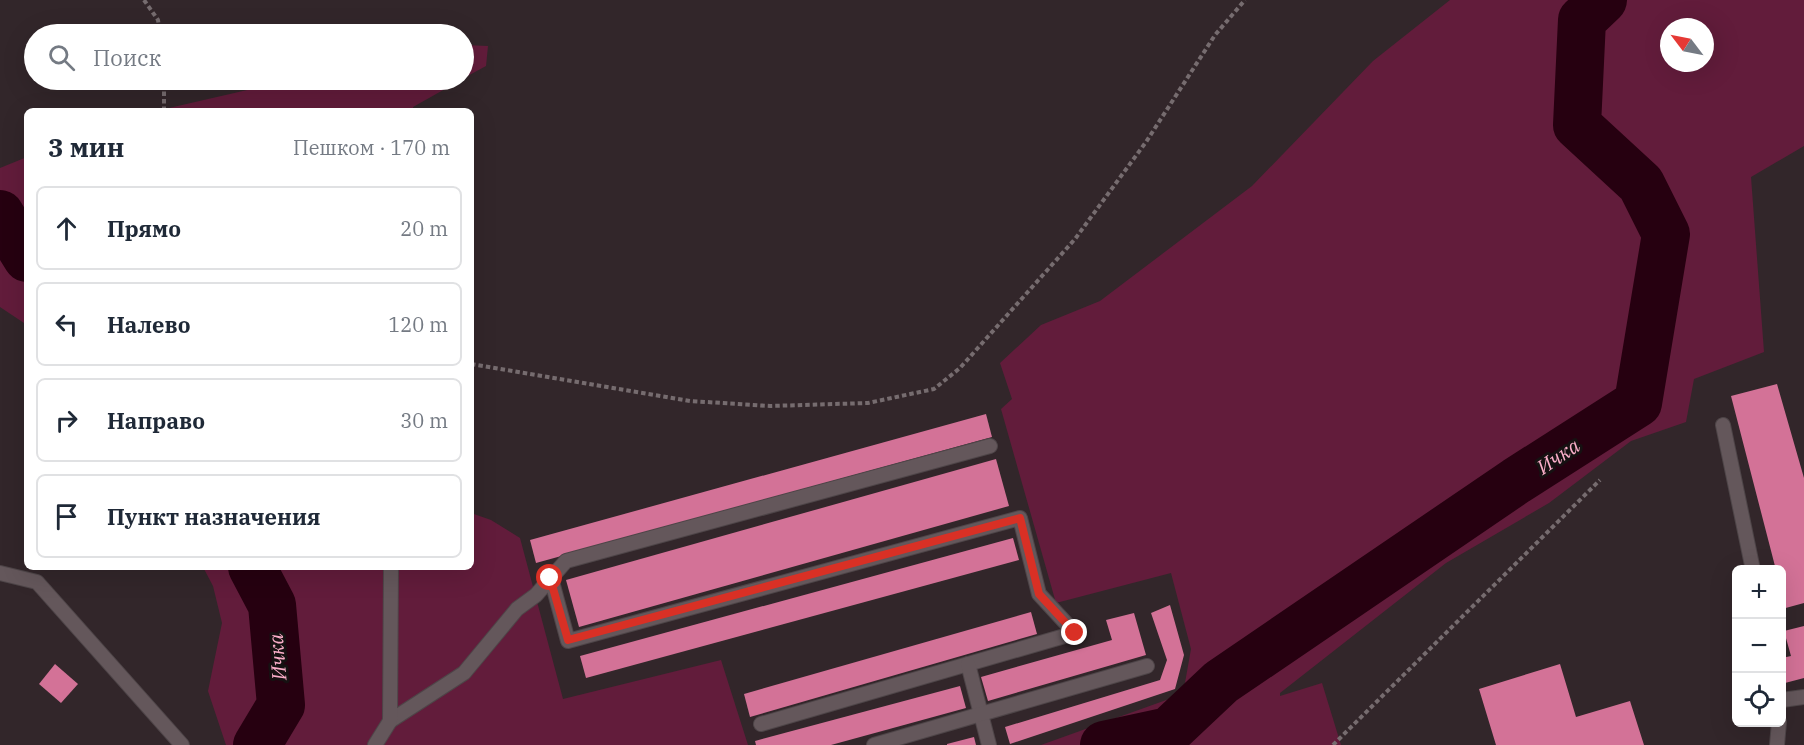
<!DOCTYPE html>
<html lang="ru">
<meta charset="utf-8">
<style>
:root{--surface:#fff;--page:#f2f2f3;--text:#1f2937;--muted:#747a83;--line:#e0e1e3}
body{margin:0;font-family:"IBM Plex Serif",serif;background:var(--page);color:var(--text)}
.controls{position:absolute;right:18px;bottom:18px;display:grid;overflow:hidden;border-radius:9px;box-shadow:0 6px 24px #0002}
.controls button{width:54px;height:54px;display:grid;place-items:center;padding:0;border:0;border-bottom:2px solid var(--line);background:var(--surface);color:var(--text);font:30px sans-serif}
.compass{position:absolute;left:1660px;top:18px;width:54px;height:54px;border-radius:50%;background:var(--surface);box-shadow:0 6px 24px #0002;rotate:302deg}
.stop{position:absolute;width:18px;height:18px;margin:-14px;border:4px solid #d93025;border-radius:50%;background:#fff}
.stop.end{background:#d93025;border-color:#fff;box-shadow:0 2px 6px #0008}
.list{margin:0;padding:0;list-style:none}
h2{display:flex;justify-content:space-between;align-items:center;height:78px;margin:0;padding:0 24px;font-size:26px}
h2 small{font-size:20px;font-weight:400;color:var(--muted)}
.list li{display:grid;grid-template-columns:39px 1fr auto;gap:18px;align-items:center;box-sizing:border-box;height:84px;margin:0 12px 12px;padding:0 12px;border:2px solid var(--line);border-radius:9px}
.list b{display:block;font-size:22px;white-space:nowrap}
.list em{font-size:20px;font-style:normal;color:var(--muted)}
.icon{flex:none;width:33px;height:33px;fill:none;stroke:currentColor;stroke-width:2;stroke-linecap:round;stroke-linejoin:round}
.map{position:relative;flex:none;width:1804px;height:745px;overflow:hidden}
.search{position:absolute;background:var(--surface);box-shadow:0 6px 24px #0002;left:24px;top:24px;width:450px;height:66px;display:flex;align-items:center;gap:15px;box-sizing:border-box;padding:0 21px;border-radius:33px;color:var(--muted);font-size:22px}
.panel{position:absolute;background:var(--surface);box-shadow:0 6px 24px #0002;left:24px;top:108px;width:450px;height:462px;border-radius:9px}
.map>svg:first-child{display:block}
.green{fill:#621c3b;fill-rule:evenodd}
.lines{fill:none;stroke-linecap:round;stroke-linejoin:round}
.river{stroke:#260010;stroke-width:48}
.building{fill:#d37297}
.lane-casing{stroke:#4e4548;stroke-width:16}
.path{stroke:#766c6f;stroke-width:4;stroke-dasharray:4.5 3;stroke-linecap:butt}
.lane{stroke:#64575b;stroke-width:14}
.route{stroke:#d93025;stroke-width:8}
.labels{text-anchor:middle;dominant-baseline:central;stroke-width:6;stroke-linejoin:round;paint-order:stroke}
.water-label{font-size:20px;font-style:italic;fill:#faaec9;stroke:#161112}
</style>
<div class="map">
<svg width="1804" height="745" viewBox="0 0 1804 745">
<rect width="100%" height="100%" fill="#32262a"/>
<g class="green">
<path d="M1450,0h354v146l-53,31 13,175 -70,27 -8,43 -55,19 -82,62 -103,60 -166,130v3l42,-13 19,62h-300l142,-51 8,-45 -20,-76 -115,30 -55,-194 11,-10 -12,-36 41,-38 59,-24 152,-115 121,-125zM1669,27h36v36h-36z"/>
<polygon points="464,45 488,46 486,66 464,78"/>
<polygon points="291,80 461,80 413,107 413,111 156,111"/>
<polygon points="27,157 27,325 0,307 0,168"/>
<polygon points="471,513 491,520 520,538 563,699 721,660 748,745 226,745 208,691 222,623 213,586 203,567 471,567"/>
</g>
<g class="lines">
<g class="river">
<polyline points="0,214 27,258"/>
<polyline points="252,567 272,605 281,705 257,745"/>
<polyline points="1104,745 1169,731 1221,682 1516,481 1638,403 1666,234 1641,184 1577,125 1582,20 1603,0"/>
</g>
</g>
<g class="building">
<polygon points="1777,384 1804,478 1804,603 1782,609 1782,570 1776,570 1731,396"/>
<polygon points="986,414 992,437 536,563 530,540"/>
<polygon points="996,459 1009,506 579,627 566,580"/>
<polygon points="1013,538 1019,560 586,678 580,656"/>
<polygon points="1170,605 1184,655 1175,689 1010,744 1005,727 1160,680 1167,660 1151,613"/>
<polygon points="1031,612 1037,634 750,717 744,694"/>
<polygon points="1134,613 1146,655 988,701 981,677 1112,640 1106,620"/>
<polygon points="1804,626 1804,678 1785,683 1782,658 1791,656 1784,631"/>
<polygon points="55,664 78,684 61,703 39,684"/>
<polygon points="1560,664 1576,717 1630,701 1644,745 1496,745 1479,689"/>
<polygon points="960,686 966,708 831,745 756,745 755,741"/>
<polygon points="974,737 976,745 947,745 947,744"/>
</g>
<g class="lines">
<g class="lane-casing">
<g id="lane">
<polyline points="1723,425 1753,570"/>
<polyline points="0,573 37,582 182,745"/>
<polyline points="551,578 568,641 1020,518 1039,594 1075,633 761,724"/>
<polyline points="968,664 989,745"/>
<polyline points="1782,700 1804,697"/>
<polyline points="390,721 464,673 517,609 536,595 566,561 990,446"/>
<polyline points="375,745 390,721 391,567"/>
<polyline points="874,745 1147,666"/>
<polyline points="1777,745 1779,722"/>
</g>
</g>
<g class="path">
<polyline points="144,0 158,20 160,34"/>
<polyline points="164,111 164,80"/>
<polyline points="471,364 690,401 770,406 868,403 934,389 960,368 1075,239 1146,142 1215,35 1245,0"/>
<polyline points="1333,745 1600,480"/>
</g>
<use href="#lane" class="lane"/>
</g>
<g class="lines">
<polyline class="route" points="550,578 568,640 1020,518 1039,594 1075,633"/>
</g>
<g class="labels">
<g class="water-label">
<text transform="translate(1558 456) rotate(-34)">Ичка</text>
<text transform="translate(277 657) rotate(-95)">Ичка</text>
</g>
</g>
</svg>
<div class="controls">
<button>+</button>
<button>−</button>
<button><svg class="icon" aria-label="locate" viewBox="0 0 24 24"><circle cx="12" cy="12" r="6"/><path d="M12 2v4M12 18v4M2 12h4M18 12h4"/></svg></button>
</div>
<svg class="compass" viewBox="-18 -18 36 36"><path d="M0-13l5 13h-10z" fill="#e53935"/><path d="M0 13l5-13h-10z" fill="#747a83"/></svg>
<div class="stop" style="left:550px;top:578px"></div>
<div class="stop end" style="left:1075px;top:633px"></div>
<div class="search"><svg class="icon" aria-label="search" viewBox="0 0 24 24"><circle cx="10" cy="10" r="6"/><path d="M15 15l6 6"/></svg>Поиск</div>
<section class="panel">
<h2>3 мин<small>Пешком · 170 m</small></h2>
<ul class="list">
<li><svg class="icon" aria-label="ahead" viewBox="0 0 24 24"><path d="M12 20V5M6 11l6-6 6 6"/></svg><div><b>Прямо</b></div><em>20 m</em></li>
<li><svg class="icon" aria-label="left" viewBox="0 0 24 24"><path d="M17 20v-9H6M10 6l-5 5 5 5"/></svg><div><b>Налево</b></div><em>120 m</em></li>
<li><svg class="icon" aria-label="right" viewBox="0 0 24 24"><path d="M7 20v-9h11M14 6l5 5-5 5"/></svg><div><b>Направо</b></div><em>30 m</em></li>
<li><svg class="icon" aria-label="arrive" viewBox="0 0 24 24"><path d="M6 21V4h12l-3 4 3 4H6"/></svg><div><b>Пункт назначения</b></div></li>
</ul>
</section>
</div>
